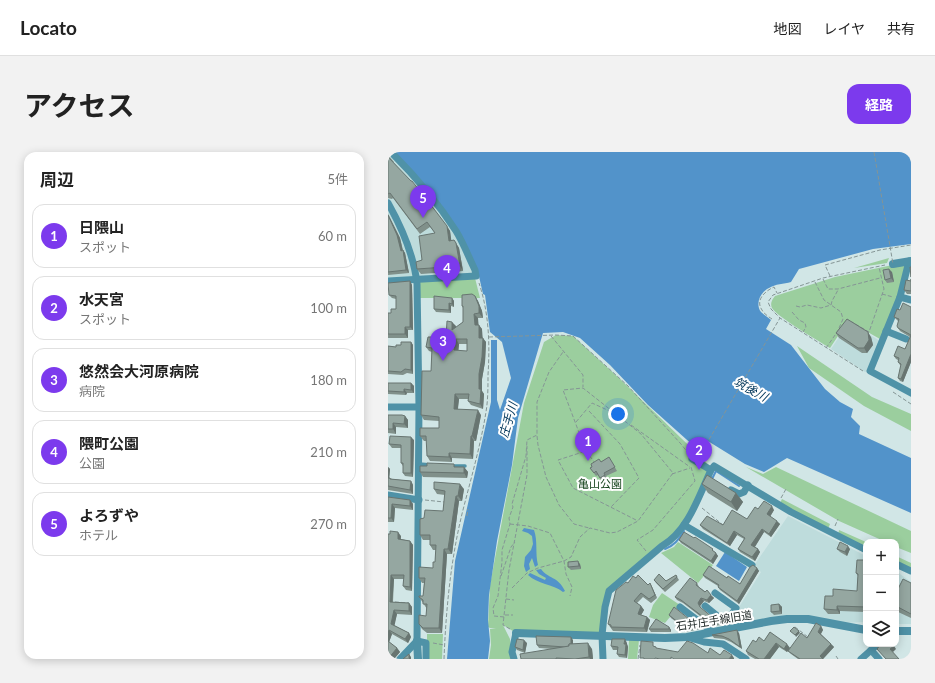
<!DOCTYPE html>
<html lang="ja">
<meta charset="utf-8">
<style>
:root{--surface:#fff;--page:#f2f2f2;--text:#222;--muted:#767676;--line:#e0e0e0;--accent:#7c3aed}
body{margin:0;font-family:Lato,"Noto Sans JP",sans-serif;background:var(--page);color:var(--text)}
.controls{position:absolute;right:12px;bottom:12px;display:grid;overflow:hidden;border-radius:8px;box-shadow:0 2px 10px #0003}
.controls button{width:36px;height:36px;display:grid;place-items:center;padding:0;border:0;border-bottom:1px solid var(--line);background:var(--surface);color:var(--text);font:20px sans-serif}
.you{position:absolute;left:230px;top:262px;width:14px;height:14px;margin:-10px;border:3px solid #fff;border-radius:50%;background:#1a73e8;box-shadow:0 0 0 6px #1a73e833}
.badge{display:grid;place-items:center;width:26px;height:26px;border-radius:50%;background:var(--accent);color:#fff;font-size:13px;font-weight:700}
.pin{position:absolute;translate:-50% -33px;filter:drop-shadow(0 1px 2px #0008)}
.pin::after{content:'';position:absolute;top:21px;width:14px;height:12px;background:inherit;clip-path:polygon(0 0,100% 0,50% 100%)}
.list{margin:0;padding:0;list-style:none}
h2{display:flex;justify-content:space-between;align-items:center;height:52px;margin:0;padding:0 16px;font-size:17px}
h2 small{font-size:13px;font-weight:400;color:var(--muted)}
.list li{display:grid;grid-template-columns:26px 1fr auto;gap:12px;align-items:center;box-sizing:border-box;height:64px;margin:0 8px 8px;padding:0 8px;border:1px solid var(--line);border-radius:12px}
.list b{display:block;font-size:15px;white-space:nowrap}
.list p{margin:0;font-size:13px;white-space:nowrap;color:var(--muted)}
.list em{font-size:13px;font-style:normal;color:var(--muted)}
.icon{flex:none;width:22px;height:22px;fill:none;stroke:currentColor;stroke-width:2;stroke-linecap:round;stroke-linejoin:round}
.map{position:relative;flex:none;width:523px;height:507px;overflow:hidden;border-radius:12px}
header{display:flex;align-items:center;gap:24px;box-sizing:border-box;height:56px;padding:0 20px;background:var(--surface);border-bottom:1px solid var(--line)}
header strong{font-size:19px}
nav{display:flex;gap:22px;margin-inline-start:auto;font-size:14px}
.intro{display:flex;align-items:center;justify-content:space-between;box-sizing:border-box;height:96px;padding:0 24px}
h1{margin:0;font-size:28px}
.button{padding:10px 18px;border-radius:12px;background:var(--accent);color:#fff;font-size:14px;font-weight:700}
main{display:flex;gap:24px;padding:0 24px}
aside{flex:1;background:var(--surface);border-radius:12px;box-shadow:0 2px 10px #0003}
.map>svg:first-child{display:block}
.built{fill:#bedcdc}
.green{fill:#9bce9e}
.water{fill:#5293ca}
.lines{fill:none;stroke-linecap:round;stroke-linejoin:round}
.stream{stroke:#5293ca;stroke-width:2}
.path{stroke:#859595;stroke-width:1;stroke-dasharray:4 2;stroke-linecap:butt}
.service{stroke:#4f92a7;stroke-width:3.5}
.minor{stroke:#4f92a7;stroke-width:7}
.tertiary{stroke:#4f92a7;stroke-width:8}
.path-bridge{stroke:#859595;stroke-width:1;stroke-dasharray:4 2;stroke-linecap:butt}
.wall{fill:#80908a;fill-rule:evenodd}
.shaded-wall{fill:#687571}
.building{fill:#95a7a1;stroke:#687571;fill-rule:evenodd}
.labels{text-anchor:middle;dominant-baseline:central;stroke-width:4;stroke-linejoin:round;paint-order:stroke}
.park-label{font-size:11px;fill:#16441d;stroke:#fff}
.street-label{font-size:11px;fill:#262f2e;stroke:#fff}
.water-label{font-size:12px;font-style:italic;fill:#003559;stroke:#fff}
</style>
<header>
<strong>Locato</strong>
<nav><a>地図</a><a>レイヤ</a><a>共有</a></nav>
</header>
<div class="intro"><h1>アクセス</h1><a class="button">経路</a></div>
<main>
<aside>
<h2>周辺<small>5件</small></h2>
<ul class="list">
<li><span class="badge">1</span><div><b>日隈山</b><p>スポット</p></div><em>60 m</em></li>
<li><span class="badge">2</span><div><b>水天宮</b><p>スポット</p></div><em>100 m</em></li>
<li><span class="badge">3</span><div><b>悠然会大河原病院</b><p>病院</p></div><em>180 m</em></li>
<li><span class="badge">4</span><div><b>隈町公園</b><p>公園</p></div><em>210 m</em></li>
<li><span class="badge">5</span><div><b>よろずや</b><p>ホテル</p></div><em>270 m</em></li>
</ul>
</aside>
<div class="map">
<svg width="523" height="507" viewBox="0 0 523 507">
<rect width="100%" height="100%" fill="#d1e6e6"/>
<g class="built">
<polygon points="0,0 57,63 88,124 28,126 0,50"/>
<polygon points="0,52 11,72 27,126 0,128"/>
<polygon points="461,170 492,189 480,219 477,220 443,197"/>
<polygon points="400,364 478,404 478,470 455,471 420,466 342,474 341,471 373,420 365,415"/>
<polygon points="508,419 523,430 523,472 508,472"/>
</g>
<g class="green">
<polygon points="501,106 499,111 466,116"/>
<path d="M519,110l-10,38 -17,39 -32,-18 -18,27c-11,-7 -53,-31 -58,-40 -2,-5 0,-8 3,-12l60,-19z"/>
<polygon points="87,126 92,146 29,146 28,127"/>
<polygon points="168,183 185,184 232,227 324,316 296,373 221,439 214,483 128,481 115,473 122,487 124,507 101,507 103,493 102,477 108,476 102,476 100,475 102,433 136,251 156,190"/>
<polygon points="409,194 484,245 523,262 523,279 476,254 421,216"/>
<polygon points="358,315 375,322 388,315 523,379 523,401 508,395 508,390 498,390 451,369"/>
<polygon points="394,347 442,372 440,377 392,351"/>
<polygon points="451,378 478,390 478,396 450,383"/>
<polygon points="290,390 325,413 310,431 273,401 286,395"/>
<polygon points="508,404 523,411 523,416 508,409"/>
<polygon points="274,441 292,453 277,471 261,465 265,453"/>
<polygon points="39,482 55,482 54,507 39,507"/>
<polygon points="241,488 251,488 249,507 232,507 240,507"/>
</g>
<g class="water">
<path d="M5,0h518v92l-38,5 -74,20 -8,13c-7,2 -16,2 -22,6 -9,4 -14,16 -8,24 3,3 7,5 10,8l-5,9 25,16 34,44 15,13 13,7 -2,8 9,9 -1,8 52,24v55l-124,-55 -23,14 -19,-8 -42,-26 -7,10 -48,-43 -38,-40 -30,-27 -17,-6 -20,1 -25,85 -6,47 -15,76 -8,54 -1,25 2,21 -2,18h-41l8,-98 36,-159v-62h6v60l3,10 11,-32 -9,-36 -12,-10 -5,-37 -2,-1 -5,-22 -18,-38z"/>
<path d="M136,376l10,2c4,11 1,24 4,35l-3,2 -3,-9 -3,6 1,5 -4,3 -2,-6 1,-9 6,-7 2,-6 -1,-8 -4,-3 -6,-2z"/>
<polygon points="337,400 359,415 351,429 328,414"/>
<path d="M153,417c7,10 17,7 24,22l-2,1c-10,-8 -26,-8 -35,-17l2,-2 15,7 1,-2 -7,-4 -3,-4z"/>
</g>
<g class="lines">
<g class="stream">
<polyline points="324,327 328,319 351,334"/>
<path d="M277,397c10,-4 13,-9 19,-18"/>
</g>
<g class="path">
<polyline points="442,124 437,113 492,98 523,93"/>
<polyline points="435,127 440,137 450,137 492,126"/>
<polyline points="427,130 436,148 453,160 455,167 451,176"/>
<polyline points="494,142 505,145"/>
<polyline points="408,154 412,155 419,153 433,156 443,153 444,149 450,138"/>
<polyline points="404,160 411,168 417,171 418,175 415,180"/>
<path d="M384,167c-3,-2 -8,-5 -10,-9 -7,-10 3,-19 12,-23l3,6"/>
<polyline points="462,170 464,170 481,180 496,137 491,115"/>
<polyline points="163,184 195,223 195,235"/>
<polyline points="101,185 168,183 185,184 240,234 293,292 300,301"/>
<polyline points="438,196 452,176"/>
<polyline points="475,219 392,166 383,157 380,150 385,143 435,126 497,113"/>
<polyline points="505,240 523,252"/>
<polyline points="201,259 232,292 251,326 223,355"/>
<polyline points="188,270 204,251 228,262"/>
<polyline points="243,273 302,315"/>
<polyline points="149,284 150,293 158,325 171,353 186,372 201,376"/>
<polyline points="198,299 207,311"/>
<polyline points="312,303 392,166"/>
<polyline points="284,322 302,316"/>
<polyline points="393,346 398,337"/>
<polyline points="37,348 56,350"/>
<polyline points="314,356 335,373"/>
<polyline points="79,364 80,357"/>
<polyline points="122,372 140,374 162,381 176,409 178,422 184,435 182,444"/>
<polyline points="447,374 450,367"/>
<polyline points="258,399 249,388 265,378 307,329 303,315"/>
<polyline points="113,424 123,395 127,390"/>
<polyline points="124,436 139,421 150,416 176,409 183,405 192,385 202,376 222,381 229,380 250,369 285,321 253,282 195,236 175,238 198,299 170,308 185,336 250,369"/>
<polyline points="118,447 126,448"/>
<polyline points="7,450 21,451"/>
<polyline points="117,463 125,463"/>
<polyline points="116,465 106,464 105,456 110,444 114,410 114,398 122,372 121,366 125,355 124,352 138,304 139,288 149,283 149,250 161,220 175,200"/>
<polyline points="407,475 420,485"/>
<polyline points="122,477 115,473 121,418 139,323 139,294"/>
<polyline points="45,491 56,493"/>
<polyline points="448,504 450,507"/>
<path d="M56,507c2,-51 7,-103 20,-153 8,-31 17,-63 22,-94 2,-12 2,-25 2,-37 2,-31 1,-62 -9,-92"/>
<polyline points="250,507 252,493"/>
</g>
<g class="service">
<polyline points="31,312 44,313"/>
<polyline points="62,314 77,314"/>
</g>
<g class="minor">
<path d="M0,51c14,25 26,52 29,81l2,123 -2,234"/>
<polyline points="521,109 512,145 482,219 523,241"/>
<path d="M0,129l88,-5 -1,-6c-6,-12 -11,-26 -19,-39 -18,-28 -41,-55 -65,-79"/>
<polyline points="512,145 523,148"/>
<polyline points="498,179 518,187"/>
<polyline points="0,255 31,255"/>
<polyline points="304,307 323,318"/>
<polyline points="343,338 351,342 356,340 360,333"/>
<polyline points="0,343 31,348"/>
<polyline points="296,373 364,413"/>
<polyline points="508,412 523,419"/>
<polyline points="327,441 348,456 338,471 340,477"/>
<polyline points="317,454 338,471"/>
<polyline points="292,455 325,480"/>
<polyline points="299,485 316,490 335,492 358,507"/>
<polyline points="29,489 38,491 38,507"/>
<polyline points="483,498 491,507"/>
<polyline points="12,507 29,489"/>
<polyline points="126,507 124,500 128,481"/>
<path d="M215,507l-1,-24 3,-28 4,-16 53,-45c26,-15 37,-50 49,-76l3,-4 77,46 75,38"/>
<polyline points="473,507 490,492"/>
</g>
<g class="tertiary">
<polyline points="505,112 523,109"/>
<polyline points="508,479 523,479"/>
<polyline points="128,481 277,486 299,485 383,469 399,467 420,467 478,478"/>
<polyline points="29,489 30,507"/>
</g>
<polyline class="path-bridge" points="486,0 505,112"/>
</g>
<g class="wall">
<polygon points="0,3 6,10 5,10 46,57 62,79 63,88 66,88 71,96 75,119 33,122 29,117 47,81 42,75 32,82 5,46 4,47 0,46"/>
<polygon points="0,62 12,86 15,98 17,101 21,121 0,123"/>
<polygon points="504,120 506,130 499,131 497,128"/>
<polygon points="523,127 523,142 519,142 516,138 523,129"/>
<polygon points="22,129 24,133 25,178 20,178 20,186 0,186 0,161 3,161 8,157 8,147 4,146 1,143"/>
<path d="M87,144l3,5 4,10 1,7h-5v7l4,4v9l4,4 -1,20 -3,17v12l2,3 -1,15 -12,-4 -3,-4v-2h-9l-1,10 23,6 -5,26h-2l-1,18 -21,-1v4l-22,-1 -3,-5v-15h-3l-4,-5 19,-8v-7l-15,-1 -3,-5 10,-44 1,-19 -3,-1 -3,-4 20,-10 10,-11v2l7,-6v-14l-1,-2zM71,192h8v7h-9z"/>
<polygon points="64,146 66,149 66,155 63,154 63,161 48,160 46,157"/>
<polygon points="523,155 523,210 515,230 512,229 510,226 513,213 512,213 510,210 510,208 508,207 506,204 517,197 522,185 512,179 510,176 510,169 506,165 512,158"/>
<polygon points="448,181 483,185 485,193 479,201 474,201 451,186"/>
<polygon points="23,190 25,193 25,222 19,221 15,223 0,222 0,194 8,195"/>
<polygon points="0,231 23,231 26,234 26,241 19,241 18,243 0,242"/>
<polygon points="0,263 17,264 20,268 20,276 8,275 8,282 0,281"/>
<polygon points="26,288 25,325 17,324 15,321 15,314 13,311 13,296 4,296 1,292"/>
<polygon points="221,305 229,319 218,324 219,326 214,329 210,323 208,324 202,316"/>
<polygon points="39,314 76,315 80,320 79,326 35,325 32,320"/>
<polygon points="0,315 2,317 1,326 2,326 4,327 23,329 25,333 25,342 0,338"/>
<polygon points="314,332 348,341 355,350 349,359 320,341"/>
<polygon points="46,337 76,337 74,349 71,349 64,402 59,402 54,481 39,481 34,477 31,472 38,464 39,457 31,445 35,444 36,431 34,431 31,426 45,416 47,410 48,398 45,398 42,393 42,388 35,388 32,383 36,366 55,359 57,343 49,342"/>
<polygon points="0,345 22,348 25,352 25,358 7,356 6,370 0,370"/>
<polygon points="370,357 386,358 382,365 392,372 383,385 376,380 367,395 370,397 372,400 367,409 352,400 350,397 356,387 349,383 342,394 315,377 312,373 335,373 359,367"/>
<polygon points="0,382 13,384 13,387 22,389 25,393 24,439 18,438 15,434 16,427 6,427 5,450 21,451 24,455 24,463 9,462 6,473 21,481 23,485 20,491 4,482 1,490 9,496 12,500 6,507 0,507"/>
<polygon points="306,386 327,400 330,404 325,412 293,391 291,388"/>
<polygon points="449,397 462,397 459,404 452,400"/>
<polygon points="478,408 478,460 452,459 452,462 440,462 436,457 445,444 469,439 470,424 468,421"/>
<polygon points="192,412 193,417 183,418 180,415"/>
<polygon points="369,416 371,419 351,452 332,438 330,435 330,434 317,426 315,423 339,426 352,432"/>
<polygon points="288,423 291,428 277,440 268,431 266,428 278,429"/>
<polygon points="240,431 260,433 262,431 264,435 269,446 263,451 255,445 249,451 253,454 256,458 253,463 259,465 262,468 259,480 225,479 220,472"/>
<polygon points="309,431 311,435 326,446 321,451 316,449 312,454 313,456 330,470 333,473 325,474 295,451 289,448 287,445"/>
<polygon points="523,431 523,466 508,459 508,441"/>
<polygon points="391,452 394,455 394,462 386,463 383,460"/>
<polygon points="281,463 310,474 313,477 297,480 292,476 290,473 291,472 283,466"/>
<polygon points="433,474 435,478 433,482 446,495 435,507 410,507 403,502 400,499 419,486"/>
<polygon points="281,475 283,478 283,480 263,480 261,477"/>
<polygon points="382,480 402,496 399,500 391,495 382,507 367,507 360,503 358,499 368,490 376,489"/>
<polygon points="351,481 354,497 343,490 336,487 326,486 324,483"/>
<polygon points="185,488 185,492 204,497 205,507 133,507 164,497 151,496 149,493"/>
<polygon points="139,491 137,501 129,498 127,495"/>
<polygon points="239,491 239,492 240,495 239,506 231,505 229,502 229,498 225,498 223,494"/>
</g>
<g class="shaded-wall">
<polygon points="0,62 12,86 15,100 15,98 17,101 21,121 18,118 13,99"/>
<polygon points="59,74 62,79 64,93 61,89"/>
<polygon points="66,88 71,96 75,119 72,114"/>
<polygon points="501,117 504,120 506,130 503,126"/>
<polygon points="22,129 24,133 25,178 22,175"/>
<polygon points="87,144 90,149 94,159 95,166 91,161"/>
<polygon points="64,146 66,149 66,155 64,152"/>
<polygon points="61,151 63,154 63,161 61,158"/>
<polygon points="86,162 90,166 91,178 87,173"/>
<polygon points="64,170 68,174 67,183 64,178"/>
<polygon points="91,173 94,177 95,190 91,186"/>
<polygon points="17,175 20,178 20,186 17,182"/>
<polygon points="480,180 483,185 485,193 479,201 476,196"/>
<polygon points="95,186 98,190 97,210 94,227 94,239 96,242 95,257 92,252 91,237 91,222"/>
<polygon points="68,187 71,192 70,203 66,198"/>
<polygon points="23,190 25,193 25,222 23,218"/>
<polygon points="523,202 523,210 515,230 513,227"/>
<polygon points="23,231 26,234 26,241 23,238"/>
<polygon points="16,237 19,241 18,243 16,240"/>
<polygon points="67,242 71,247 69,262 66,257"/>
<polygon points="90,258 93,263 88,289 84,284"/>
<polygon points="17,264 20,268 20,276 16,272"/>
<polygon points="5,271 8,275 8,282 5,277"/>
<polygon points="83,284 86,289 85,307 82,302"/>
<polygon points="23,285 26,288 25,325 23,321"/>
<polygon points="61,301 64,306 64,310 61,305"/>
<polygon points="0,315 2,317 1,330 0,328"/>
<polygon points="76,315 80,320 79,326 76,321"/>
<polygon points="23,329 25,333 25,342 22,338"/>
<polygon points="72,332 76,337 74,349 70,344"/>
<polygon points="348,341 355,350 349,359 343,350"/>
<polygon points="68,344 71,349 64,402 60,397"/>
<polygon points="22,348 25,352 25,358 22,354"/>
<polygon points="4,352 7,356 6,370 3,366"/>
<polygon points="384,354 386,358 381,366 379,362"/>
<polygon points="389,369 392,372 383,385 381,382"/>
<polygon points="374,377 376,380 366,396 363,393"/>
<polygon points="346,379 349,383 342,394 339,391"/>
<polygon points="10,380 13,384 12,391 10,387"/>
<polygon points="22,389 25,393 24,439 22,435"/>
<polygon points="460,394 462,397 459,404 457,400"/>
<polygon points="56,397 59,402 54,481 51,476"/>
<polygon points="370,397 372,400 367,409 364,405"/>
<polygon points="328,401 330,404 325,412 323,409"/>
<polygon points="190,409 192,412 193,417 191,414"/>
<polygon points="369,416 371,419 351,452 349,449"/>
<polygon points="3,423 6,427 4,454 2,450"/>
<polygon points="262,431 264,435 269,446 267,443"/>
<polygon points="323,443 326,446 321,451 319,448"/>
<polygon points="313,446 316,449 312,454 314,458 310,451"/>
<polygon points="21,451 24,455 24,463 21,459"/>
<polygon points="391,452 394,455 394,462 392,459"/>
<polygon points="253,454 256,458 252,465 250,462"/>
<polygon points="449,454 452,459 452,462 449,458"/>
<polygon points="6,458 9,462 6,476 3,472"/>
<polygon points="259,465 262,468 259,480 256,476"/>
<polygon points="433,474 435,478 432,483 430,480"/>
<polygon points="281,475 283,478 283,480 281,477"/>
<polygon points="1,478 4,482 0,493 0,482"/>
<polygon points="349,478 351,481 354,497 352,495"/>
<polygon points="411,479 412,481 408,485 407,483"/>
<polygon points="21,481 23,485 20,491 17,487"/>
<polygon points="183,485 185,488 185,498 183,495"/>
<polygon points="237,487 239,491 239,492 240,495 239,506 237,503 236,492"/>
<polygon points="136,488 139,491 137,501 135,498"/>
<polygon points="200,491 204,497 205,507 202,507 201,505"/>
<polygon points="388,491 391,495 382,507 376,507"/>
<polygon points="399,492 402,496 399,500 396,497"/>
<polygon points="443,492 446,495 435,507 432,504"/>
<polygon points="506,494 508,497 505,500 502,497"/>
<polygon points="9,496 12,500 6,507 0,507"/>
<polygon points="21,502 23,505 23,507 22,507 21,506"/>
<polygon points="344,503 346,506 346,507 341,507"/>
</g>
<g class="building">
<polygon points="0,3 2,5 1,6 23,29 24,29 46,57 59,74 61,89 66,88 68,91 72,114 29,117 28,110 34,108 31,84 47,81 39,70 29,77 2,41 0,42"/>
<polygon points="0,63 9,83 13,99 15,98 18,118 0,120"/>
<polygon points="522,115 523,115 523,125"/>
<polygon points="501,117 503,126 497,128 495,118"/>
<polygon points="523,127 523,139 516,138 518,128 523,129"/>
<polygon points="22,129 22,175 17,175 17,182 0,182 0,161 3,161 3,157 8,157 8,144 1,143 0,131"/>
<path d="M84,142l3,2 4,10v7l-5,1 1,11h4v13h4l-1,19 -3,17v15h2l-1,15 -12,-3 1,-7h-14l-1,15 24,1 -6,26h-1l-1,18 -21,-1v4l-22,-1 -1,-20h-6v-8h19v-11l-18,-2 1,-44h9l1,-23 -6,-1 2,-10h18l1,-16 5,1v8l11,-8v-16h-1v-11zM68,187h11v12l-13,-1z"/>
<polygon points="46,144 64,146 64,152 61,151 61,158 46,157"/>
<polygon points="515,151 523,155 523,183 510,176 509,174 511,167 506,165 509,157 512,158"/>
<polygon points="459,167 480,180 481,188 476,196 470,196 448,181"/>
<polygon points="523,183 523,202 513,227 510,226 513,212 510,210 511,206 506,204 510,194 517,197"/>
<polygon points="13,190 23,190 23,218 17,217 13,220 0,219 0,194 8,195 8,193 13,193"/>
<polygon points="0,231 23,231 23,238 16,237 16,240 0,239"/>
<polygon points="0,263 14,263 17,264 16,272 5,271 5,277 0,277"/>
<polygon points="2,284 23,285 23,321 15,321 15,311 13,311 13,293 1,292"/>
<polygon points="221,305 227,315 216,321 217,323 212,326 208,319 206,321 202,316 204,315 203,312 211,307 213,310"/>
<polygon points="39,311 66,312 66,315 76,315 76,321 32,320 32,314 39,314"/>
<polygon points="319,323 348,341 343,350 314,332"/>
<polygon points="0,326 2,326 2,327 23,329 22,338 0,334"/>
<polygon points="46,330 72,332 70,344 68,344 60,397 56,397 51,476 35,476 31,472 31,463 38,464 39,452 35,452 35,448 31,445 31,444 35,444 37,426 31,426 31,415 45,416 45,410 47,410 48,393 42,393 42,383 32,383 32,367 36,366 37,358 55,359 57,339 46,337"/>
<polygon points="0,345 22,348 22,354 4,352 3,366 0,366"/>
<polygon points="376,349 384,354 379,362 389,369 381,382 374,377 363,393 370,397 364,405 350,397 357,386 346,379 339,391 312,373 319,364 335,373 344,358 359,367 367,355 370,357"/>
<polygon points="2,379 10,380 10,387 22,389 22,435 15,434 16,423 3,423 2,450 21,451 21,459 6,458 3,472 21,481 17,487 1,478 0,482 0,382 2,382"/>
<polygon points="296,380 306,386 307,385 325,397 324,398 328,401 323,409 291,388"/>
<polygon points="452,390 460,394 457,400 449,397"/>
<polygon points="469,408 478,408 478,455 449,454 449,458 436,457 437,444 445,444 445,437 469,439 470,422 468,421"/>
<polygon points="190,409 191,414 180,415 180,410"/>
<polygon points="365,413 369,416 349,449 330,435 331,433 315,423 321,414 339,426 340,424 352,432 362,415"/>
<polygon points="271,422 278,429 288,423 289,425 275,437 266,428"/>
<polygon points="250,423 260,433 262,431 267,443 261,447 253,441 246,449 253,454 250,462 259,465 256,476 223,475 223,473 220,472 228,438 238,430 240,431 245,424 248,426"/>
<polygon points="302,426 309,431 308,433 317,440 319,438 323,443 319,448 313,446 310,451 312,455 330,470 323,471 293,448 287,445"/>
<polygon points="515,427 523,431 523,462 508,454 508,441"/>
<polygon points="391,452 392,459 383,460 383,453"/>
<polygon points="286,455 310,474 295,476 290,473 291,471 281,463"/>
<polygon points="268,467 281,475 281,477 261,477"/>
<polygon points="428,471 433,474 430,480 443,492 432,504 435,507 412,507 400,499 413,481 419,486"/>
<polygon points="406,475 411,479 407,483 402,479"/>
<polygon points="349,478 352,495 341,487 334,484 324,483"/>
<polygon points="382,480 399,492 396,497 388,491 376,507 371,507 358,499 365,488 368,490 371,485 376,489"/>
<polygon points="148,484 183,485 183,492 181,492 181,494 177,495 149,493"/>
<polygon points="129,487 136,488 135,498 127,495"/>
<polygon points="224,487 237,487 236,492 238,492 237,503 229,502 230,495 223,494"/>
<polygon points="0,489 9,496 0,507"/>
<polygon points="253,489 265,490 265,494 268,495 268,496 290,500 299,489 305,491 320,501 322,496 332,503 336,498 344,503 341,507 286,507 283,505 283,507 272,507 267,506 267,507 256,507 256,506 252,506"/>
<polygon points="200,491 201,505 187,507 168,506 168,507 133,507 132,502 181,494 181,492"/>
<polygon points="493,492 504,492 506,494 502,497 511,507 498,507 489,497"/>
<polygon points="21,502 21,506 22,507 15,507"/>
</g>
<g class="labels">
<g class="park-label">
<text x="212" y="331">亀山公園</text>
</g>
<g class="street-label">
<text transform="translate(326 468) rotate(-9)">石井庄手線旧道</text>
</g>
<g class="water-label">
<text transform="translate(363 237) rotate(29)">筑後川</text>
<text transform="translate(120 268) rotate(-74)">庄手川</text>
</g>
</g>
</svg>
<div class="controls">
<button>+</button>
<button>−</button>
<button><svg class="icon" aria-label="layers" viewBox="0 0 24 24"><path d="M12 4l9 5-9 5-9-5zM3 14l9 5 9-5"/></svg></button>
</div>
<div class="you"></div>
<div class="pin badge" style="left:200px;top:309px">1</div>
<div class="pin badge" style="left:311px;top:318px">2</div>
<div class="pin badge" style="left:55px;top:209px">3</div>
<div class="pin badge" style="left:59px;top:136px">4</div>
<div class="pin badge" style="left:35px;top:66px">5</div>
</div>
</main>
